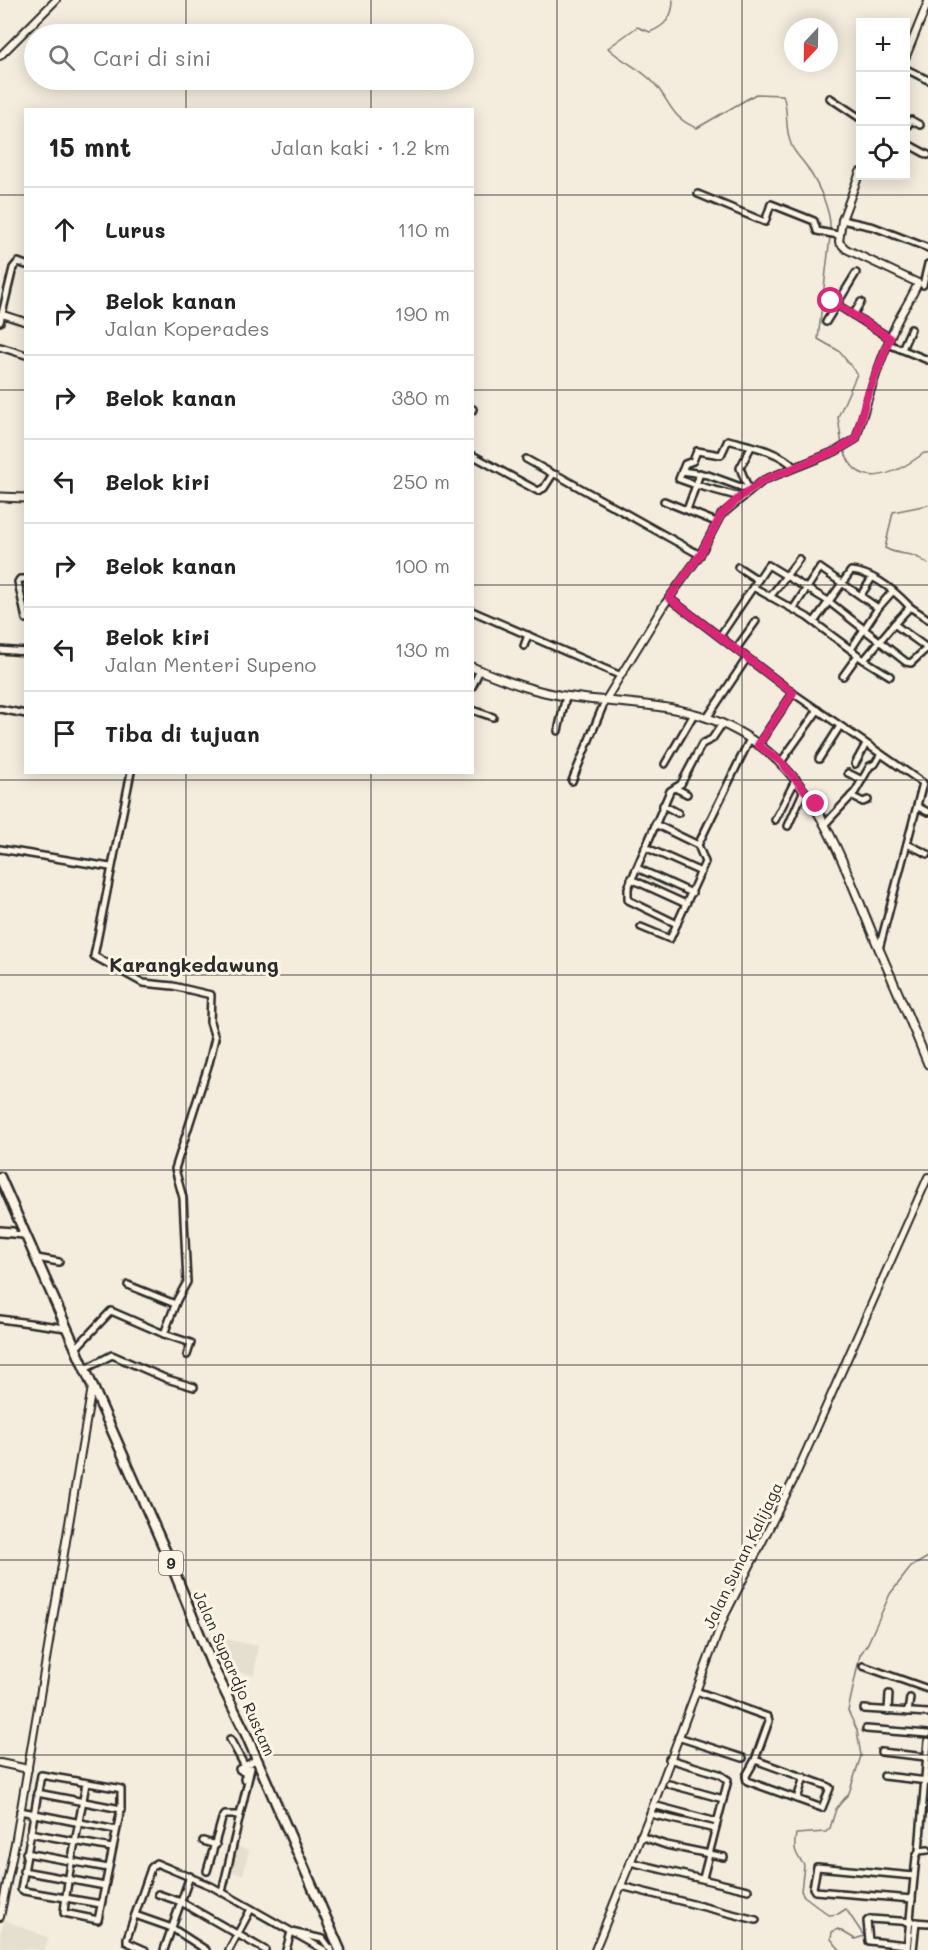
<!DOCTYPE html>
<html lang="id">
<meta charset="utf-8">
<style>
:root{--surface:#fff;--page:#f2f2f2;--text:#222;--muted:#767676;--line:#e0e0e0}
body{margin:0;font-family:Mali,sans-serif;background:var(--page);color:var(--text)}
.controls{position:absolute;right:18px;top:18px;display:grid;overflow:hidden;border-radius:0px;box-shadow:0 3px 15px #0003}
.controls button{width:54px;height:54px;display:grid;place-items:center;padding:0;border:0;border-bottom:2px solid var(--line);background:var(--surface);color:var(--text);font:30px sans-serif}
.compass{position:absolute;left:784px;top:18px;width:54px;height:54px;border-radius:50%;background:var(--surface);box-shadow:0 3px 15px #0003;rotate:202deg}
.stop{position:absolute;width:18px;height:18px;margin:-14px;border:4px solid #db2777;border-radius:50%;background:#fff}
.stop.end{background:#db2777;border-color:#fff;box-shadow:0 2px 6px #0008}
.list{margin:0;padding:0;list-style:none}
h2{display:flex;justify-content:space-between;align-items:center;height:78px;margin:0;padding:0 24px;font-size:26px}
h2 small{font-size:20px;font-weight:400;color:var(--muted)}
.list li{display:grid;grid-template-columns:39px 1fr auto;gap:18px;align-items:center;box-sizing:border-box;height:84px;padding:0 24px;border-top:2px solid var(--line)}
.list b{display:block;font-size:22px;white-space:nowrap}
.list p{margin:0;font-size:20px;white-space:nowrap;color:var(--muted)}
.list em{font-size:20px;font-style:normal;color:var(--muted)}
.icon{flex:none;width:33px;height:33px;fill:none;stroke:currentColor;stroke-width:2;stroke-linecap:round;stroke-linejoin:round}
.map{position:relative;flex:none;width:928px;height:1950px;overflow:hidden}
.search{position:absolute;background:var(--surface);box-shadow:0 3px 15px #0003;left:24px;top:24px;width:450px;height:66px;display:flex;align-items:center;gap:15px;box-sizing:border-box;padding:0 21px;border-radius:33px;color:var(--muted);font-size:22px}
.panel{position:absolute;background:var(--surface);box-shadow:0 3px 15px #0003;left:24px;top:108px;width:450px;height:666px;border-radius:0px}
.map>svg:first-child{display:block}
.built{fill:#e5dfd0}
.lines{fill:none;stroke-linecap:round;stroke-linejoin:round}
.stream{stroke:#7a7771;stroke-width:1.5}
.minor-casing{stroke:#2b2b2b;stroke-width:10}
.tertiary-casing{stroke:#2b2b2b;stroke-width:10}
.secondary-casing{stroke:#2b2b2b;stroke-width:11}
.trunk-casing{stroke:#2b2b2b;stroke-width:13}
.minor{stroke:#fcf5e5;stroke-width:5}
.tertiary{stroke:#fcf5e5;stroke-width:6}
.secondary{stroke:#fcf5e5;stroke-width:7}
.trunk{stroke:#fcf5e5;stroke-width:8}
.route{stroke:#db2777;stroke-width:8}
.grid{fill:none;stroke:#2b2b2b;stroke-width:1.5;stroke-opacity:0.55}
.labels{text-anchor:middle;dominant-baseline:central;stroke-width:6;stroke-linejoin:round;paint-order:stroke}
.shield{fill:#fcf5e5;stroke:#6a6863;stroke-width:1.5}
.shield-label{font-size:15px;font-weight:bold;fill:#2b2b2b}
.street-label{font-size:16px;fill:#2b2b2b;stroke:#fcf5e5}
.quarter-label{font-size:20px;font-weight:bold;fill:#2b2b2b;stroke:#fcf5e5}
</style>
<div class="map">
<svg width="928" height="1950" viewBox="0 0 928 1950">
<rect width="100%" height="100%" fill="#f4edde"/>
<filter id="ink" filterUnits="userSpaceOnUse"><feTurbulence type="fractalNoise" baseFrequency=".0167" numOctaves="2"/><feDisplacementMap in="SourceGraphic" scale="12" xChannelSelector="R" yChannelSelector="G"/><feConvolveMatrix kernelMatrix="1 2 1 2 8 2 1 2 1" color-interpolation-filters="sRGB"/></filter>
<g filter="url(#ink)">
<g class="built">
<polygon points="207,1635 258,1646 254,1675 222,1669"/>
<polygon points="235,1846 249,1850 243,1875 230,1872"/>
<polygon points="5,1920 49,1938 44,1950 0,1948 0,1934"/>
</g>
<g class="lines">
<g class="stream">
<path d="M673,0c0,17 -8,26 -23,32l-13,-5 -29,21c13,13 32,20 45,34 17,18 17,36 44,46l59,-34 27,1c6,17 1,32 8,49 3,9 11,15 16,23 11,17 25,44 23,65"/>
<polyline points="830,237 818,339 839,351 857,374 838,417 842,446"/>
<path d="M844,450c14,44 55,22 80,3h4"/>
<path d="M928,505l-35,7 -8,36c18,10 24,1 43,16"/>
<path d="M840,1950l-9,-11 1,-7 6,-3 17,10 9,-3 -18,-27 -8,5 -9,1 -25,-19 -3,-5 3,-26c-9,-11 -11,-17 -8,-31l30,-2 4,-4 6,-19 13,-16 12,-37 -4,-26 -9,-19 12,-56 8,-12 22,-49 21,-27 17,-10"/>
</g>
<g class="minor-casing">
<g id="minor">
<polyline points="906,69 928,80"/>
<polyline points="830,98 860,118"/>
<polyline points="906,128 911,120 920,125"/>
<polyline points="906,143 928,155"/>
<polyline points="698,194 765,222 771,204 814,221 817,231 838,235"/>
<polyline points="842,220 874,227 928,248"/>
<polyline points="923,285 928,264"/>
<polyline points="831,301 890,338"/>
<polyline points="1,314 26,322"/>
<polyline points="853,315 861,302"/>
<polyline points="0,322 13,268 18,262 26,265"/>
<polyline points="826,322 856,273"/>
<polyline points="888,344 928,360"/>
<polyline points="0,347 26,355"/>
<polyline points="902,349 911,329"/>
<polyline points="472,411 473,409"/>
<polyline points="472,455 538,491 544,488 553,474 557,475 700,555"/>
<polyline points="526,459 553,474"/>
<polyline points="682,471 708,475 749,490"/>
<polyline points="700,473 696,485 740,497"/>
<polyline points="749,490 740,468 751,447"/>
<polyline points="664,501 716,522"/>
<path d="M687,510l9,-25 -17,-6 6,-15 8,-3 4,-10 24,4 7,-15c21,6 50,10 66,27"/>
<polyline points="738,567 758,580"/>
<polyline points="26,579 20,579 18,582 26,619"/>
<polyline points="753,587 807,617 858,655 843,676"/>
<polyline points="861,595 872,578"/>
<polyline points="770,597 799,559"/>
<polyline points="669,598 793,693 923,783 879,949"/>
<polyline points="878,608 893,591"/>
<polyline points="793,609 820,568 878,608 851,649"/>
<polyline points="472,611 619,675"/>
<path d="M814,622l37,-51c23,2 44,20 59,36"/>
<polyline points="894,624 910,607 928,619"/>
<polyline points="720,636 768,565 828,601 906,662 911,663 928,647"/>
<polyline points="524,646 528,635"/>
<polyline points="736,649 756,621"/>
<polyline points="0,650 26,652"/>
<polyline points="861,658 890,676"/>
<polyline points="864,660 894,624 927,648"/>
<polyline points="472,687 480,670"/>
<polyline points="0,709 26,714"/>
<polyline points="472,710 493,717"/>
<polyline points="707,718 747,658"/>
<polyline points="558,731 566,696"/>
<polyline points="758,745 793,693"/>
<polyline points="819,759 840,726"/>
<polyline points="781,762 818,710"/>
<polyline points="665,764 694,714"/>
<polyline points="855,764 866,744"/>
<polyline points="848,773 862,780"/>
<polyline points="572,781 605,701"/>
<polyline points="675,788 687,794"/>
<polyline points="851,796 863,802 868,800"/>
<polyline points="663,805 678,813"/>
<polyline points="918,807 928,812"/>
<polyline points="775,820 796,779"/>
<polyline points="655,824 698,845"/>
<polyline points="825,824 855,792 870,766 875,764 881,754"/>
<polyline points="788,826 804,790"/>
<polyline points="907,844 928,854"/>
<polyline points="645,847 701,872"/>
<polyline points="0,849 110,867"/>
<polyline points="637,868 692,893"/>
<polyline points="631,879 686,904"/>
<polyline points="677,924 628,900 628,888 670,791 681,784 702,744 712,739 722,724"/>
<polyline points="641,927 670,939 705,862 698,845 750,739"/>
<polyline points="0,1230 13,1231"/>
<polyline points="0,1233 24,1235"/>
<polyline points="37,1258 59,1262"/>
<polyline points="128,1285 175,1304"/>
<polyline points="0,1319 66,1328"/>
<polyline points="164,1334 191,1343 187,1355"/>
<polyline points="75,1349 111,1311 164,1334 177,1300 187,1282 183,1198 175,1169 209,1063 215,1038 210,1022 211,995 173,986 143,983 94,956 131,772"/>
<polyline points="85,1369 112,1355 167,1379 194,1387"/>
<polyline points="863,1666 928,1689"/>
<polyline points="696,1691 768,1717 769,1721 755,1760 827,1786 830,1788 822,1808 747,1781 746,1776 755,1760"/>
<polyline points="864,1709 928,1713"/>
<polyline points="888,1711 889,1694"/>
<polyline points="908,1712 910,1698"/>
<polyline points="866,1729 928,1734"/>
<polyline points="678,1737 743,1758"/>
<polyline points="230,1739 247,1770 244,1779"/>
<polyline points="881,1752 926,1757"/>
<polyline points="669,1759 719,1774 728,1780 703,1878"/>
<polyline points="250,1769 243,1772 239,1769 257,1759"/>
<polyline points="884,1776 928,1781"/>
<path d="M86,1783c-7,43 -18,86 -22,130l34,7 23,-111v-20l-4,-1 -76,-13 -20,114 3,2 77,13"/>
<polyline points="669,1784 723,1799"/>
<polyline points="37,1793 121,1809"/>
<polyline points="797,1799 804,1777"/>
<polyline points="653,1805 717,1822"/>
<polyline points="20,1811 116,1830"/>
<polyline points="650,1814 715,1829"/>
<polyline points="30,1833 112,1848"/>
<polyline points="640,1836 666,1845 724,1857"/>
<polyline points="203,1841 216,1845"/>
<polyline points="919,1851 928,1741"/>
<polyline points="26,1853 108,1868"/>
<polyline points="630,1862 748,1890"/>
<polyline points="23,1871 105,1886"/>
<polyline points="207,1871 222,1819 225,1815 238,1815"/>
<polyline points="621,1886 756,1920"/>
<polyline points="222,1892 251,1768"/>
<polyline points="158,1894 181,1902 265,1950"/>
<polyline points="912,1899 815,1891 813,1888 817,1867 914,1876"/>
<polyline points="135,1915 172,1928 206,1950"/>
<polyline points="907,1945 869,1941 867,1921 870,1919 928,1923"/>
<polyline points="145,1950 127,1942 127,1938 151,1868 156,1863 211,1886 324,1950"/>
<polyline points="164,1950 190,1876"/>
<polyline points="229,1950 251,1909"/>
<polyline points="286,1950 291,1932 323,1939 331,1950"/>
<polyline points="907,1950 916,1857 919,1851 928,1850"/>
<polyline points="913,1950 916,1922"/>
</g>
</g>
<g class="tertiary-casing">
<g id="tertiary">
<polyline points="0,56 56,0"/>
<polyline points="906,56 928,2"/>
<path d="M605,701l57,-93 38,-53 21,-40 43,-35 72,-29 20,-12c11,-39 23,-77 40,-115 7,-14 16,-27 22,-41l-72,-34 -7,-7 3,-22 18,-48"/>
<polyline points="0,1763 28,1769"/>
<polyline points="0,1917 16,1838 92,1387"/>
<polyline points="595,1950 650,1814 724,1617 793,1481 928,1177"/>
</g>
</g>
<g class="secondary-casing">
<g id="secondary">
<polyline points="0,497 26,498"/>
<path d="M472,667c33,14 65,26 100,30 42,6 86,6 127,18 105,32 134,123 172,215 19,45 39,89 57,134"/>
</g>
</g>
<g class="trunk-casing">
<polyline id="trunk" points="0,1177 172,1566 212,1665 245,1732 340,1950"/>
</g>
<use href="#minor" class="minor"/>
<use href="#tertiary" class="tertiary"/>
<use href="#secondary" class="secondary"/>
<use href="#trunk" class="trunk"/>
</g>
</g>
<g class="lines" filter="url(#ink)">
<polyline class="route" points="816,804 781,762 758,745 793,693 669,598 700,555 721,515 740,497 764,480 836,451 856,439 866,399 890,338 831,301"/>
</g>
<path class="grid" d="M186,0v34M371,0v34M557,0v1950M742,0v1950M186,80v30M371,80v30M0,195h26M472,195h456M0,390h26M472,390h456M0,585h26M472,585h456M186,772v1178M371,772v1178M0,780h928M0,975h928M0,1170h928M0,1365h928M0,1560h928M0,1755h928"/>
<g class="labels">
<rect class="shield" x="159" y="1551" width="24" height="24" rx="4.5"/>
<g class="shield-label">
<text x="171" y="1563">9</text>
</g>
<g class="street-label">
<text transform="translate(742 1555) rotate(-64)">Jalan Sunan Kalijaga</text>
<text transform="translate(235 1673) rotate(66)">Jalan Supardjo Rustam</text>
</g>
<g class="quarter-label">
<text x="194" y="964">Karangkedawung</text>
</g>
</g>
</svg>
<div class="controls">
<button>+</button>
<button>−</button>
<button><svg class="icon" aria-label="locate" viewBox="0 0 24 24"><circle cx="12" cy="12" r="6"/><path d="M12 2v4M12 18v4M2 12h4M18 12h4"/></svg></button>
</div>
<svg class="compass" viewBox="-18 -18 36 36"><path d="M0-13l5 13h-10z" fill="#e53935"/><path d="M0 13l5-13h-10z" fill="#767676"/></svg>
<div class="stop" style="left:831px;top:301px"></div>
<div class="stop end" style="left:816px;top:804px"></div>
<div class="search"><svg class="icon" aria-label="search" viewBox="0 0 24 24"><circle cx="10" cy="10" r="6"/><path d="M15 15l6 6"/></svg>Cari di sini</div>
<section class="panel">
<h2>15 mnt<small>Jalan kaki · 1.2 km</small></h2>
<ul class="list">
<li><svg class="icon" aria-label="ahead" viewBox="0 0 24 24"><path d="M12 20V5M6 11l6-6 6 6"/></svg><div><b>Lurus</b></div><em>110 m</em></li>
<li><svg class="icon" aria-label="right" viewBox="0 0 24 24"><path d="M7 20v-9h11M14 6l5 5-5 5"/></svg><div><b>Belok kanan</b><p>Jalan Koperades</p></div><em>190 m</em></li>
<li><svg class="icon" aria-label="right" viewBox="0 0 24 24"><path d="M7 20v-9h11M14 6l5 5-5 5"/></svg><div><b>Belok kanan</b></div><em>380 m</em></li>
<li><svg class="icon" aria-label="left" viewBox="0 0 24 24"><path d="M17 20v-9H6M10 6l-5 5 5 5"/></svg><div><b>Belok kiri</b></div><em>250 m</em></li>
<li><svg class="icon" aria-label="right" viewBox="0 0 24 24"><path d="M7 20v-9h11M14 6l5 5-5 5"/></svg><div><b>Belok kanan</b></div><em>100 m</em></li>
<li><svg class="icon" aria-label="left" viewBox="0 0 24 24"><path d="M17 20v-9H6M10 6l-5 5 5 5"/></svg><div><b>Belok kiri</b><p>Jalan Menteri Supeno</p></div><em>130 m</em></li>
<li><svg class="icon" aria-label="arrive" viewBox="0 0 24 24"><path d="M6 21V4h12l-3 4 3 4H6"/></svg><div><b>Tiba di tujuan</b></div></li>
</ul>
</section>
</div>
